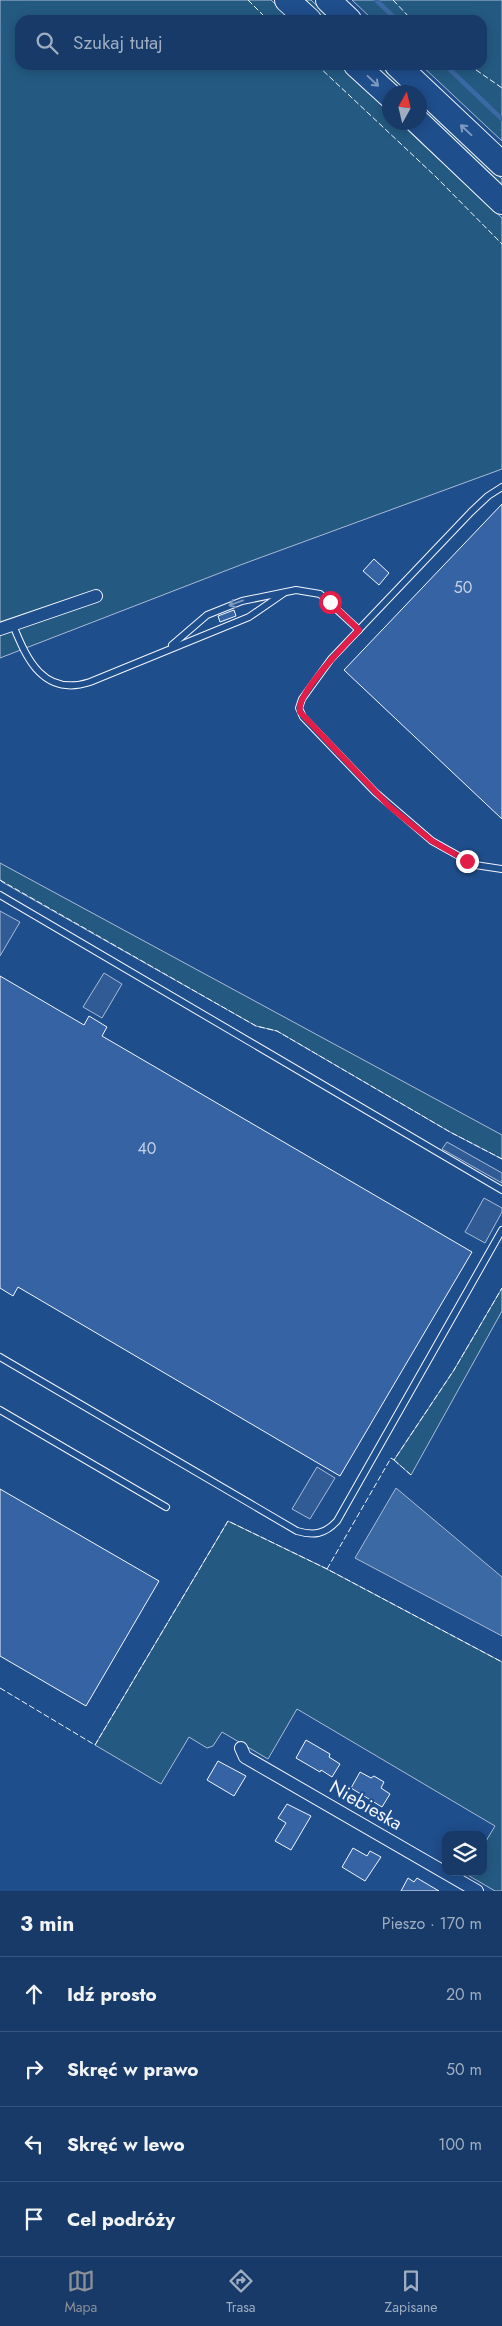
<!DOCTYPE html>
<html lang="pl">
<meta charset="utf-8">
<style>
:root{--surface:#173a69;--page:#244571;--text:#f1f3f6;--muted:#9eadc0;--line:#36547d;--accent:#8c9099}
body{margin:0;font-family:Jost,sans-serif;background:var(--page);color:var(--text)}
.controls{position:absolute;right:15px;bottom:15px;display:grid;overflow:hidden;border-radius:10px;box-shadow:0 2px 12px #0003}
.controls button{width:45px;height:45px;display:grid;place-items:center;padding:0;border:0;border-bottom:1px solid var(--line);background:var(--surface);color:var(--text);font:25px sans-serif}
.compass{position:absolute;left:382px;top:85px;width:45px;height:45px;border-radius:50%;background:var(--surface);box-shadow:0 2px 12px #0003;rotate:8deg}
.stop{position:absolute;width:15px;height:15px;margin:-11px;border:4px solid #e11d48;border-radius:50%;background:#fff}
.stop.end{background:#e11d48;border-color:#fff;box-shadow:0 1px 5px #0008}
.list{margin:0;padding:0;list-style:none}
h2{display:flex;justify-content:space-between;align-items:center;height:65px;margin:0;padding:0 20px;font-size:21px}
h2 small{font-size:16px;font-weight:400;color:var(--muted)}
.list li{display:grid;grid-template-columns:32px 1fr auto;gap:15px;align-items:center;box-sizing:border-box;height:75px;padding:0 20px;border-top:1px solid var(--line)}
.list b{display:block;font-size:19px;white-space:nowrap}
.list em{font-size:16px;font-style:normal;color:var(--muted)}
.icon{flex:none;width:28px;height:28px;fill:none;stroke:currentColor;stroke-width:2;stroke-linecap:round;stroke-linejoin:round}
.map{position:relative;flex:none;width:502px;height:1891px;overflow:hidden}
.search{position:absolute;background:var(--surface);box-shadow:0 2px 12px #0003;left:15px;right:15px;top:15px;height:55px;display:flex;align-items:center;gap:12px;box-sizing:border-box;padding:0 18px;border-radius:15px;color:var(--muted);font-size:19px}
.sheet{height:365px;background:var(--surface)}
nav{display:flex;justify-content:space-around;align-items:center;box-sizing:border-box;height:70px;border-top:1px solid var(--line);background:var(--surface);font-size:14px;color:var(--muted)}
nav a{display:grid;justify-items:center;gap:2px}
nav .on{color:var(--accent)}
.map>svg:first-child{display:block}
.green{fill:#245a82;stroke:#a8bbd7}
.parking{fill:#305b95;stroke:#a8bbd7}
.water{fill:#3b69a3;stroke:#a8bbd7}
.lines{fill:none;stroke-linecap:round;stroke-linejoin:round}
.stream{stroke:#3b69a3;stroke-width:4.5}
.building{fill:#3563a3;stroke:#f2f6ff}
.lane-casing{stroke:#f2f6ff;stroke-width:8}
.street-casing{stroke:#f2f6ff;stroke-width:14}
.highway-casing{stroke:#f2f6ff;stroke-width:26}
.lane{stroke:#1f4e8c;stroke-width:6}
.street{stroke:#1f4e8c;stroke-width:12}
.highway{stroke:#1f4e8c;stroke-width:24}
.fence{stroke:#f2f6ff;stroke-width:1;stroke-dasharray:6 2.5;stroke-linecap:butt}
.oneway{stroke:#7e9ac0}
.route{stroke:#e11d48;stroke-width:6}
.labels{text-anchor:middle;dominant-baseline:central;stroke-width:4;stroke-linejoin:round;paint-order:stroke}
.number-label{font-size:16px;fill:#c3d1e8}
.street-label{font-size:19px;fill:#f2f6ff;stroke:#1f4e8c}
</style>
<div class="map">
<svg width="502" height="1891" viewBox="0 0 502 1891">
<rect width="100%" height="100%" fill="#1f4e8c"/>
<g class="green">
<polygon points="0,0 271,0 292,20 20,20 20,65 340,65 389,112 390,122 400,123 502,218 502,469 243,564 0,658"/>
<polygon points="300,0 311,0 332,20 321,20"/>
<polygon points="352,0 502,0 502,141 421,65 482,65 482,20 373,20"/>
<polygon points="369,65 380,65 410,92 398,92"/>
<polygon points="420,102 502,179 502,190 420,112"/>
<polygon points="0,863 502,1135 502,1159 450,1132 277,1031 256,1026 2,882 0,880"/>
<polygon points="502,1288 502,1311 411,1475 394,1460 454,1370"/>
<polygon points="228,1521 327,1569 502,1662 502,1891 495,1891 466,1874 467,1872 483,1872 483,1846 495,1826 297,1709 268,1759 222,1732 213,1746 207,1748 189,1737 161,1784 95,1745"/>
</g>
<g class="parking">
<polygon points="0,911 20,922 0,956"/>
<polygon points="104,973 122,984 102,1018 83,1007"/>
<polygon points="447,1142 502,1173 502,1183 442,1149"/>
<polygon points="484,1198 502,1208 502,1212 485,1243 465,1232"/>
<polygon points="317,1467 335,1478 310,1519 292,1509"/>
</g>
<polygon class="water" points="396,1488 502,1577 502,1636 355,1558"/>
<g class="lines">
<g class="stream">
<polyline points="376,0 397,20"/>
<polyline points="445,65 502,119"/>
</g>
</g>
<g class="building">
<polygon points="502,504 502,819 344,670"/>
<polygon points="374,559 389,573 379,585 363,571"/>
<polygon points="234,610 236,616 220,622 218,616"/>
<polygon points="0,976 84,1025 89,1016 107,1027 102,1036 472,1252 340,1476 18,1287 13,1296 0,1288"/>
<polygon points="0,1489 159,1581 86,1706 0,1656"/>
<polygon points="306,1740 330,1754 329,1757 340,1764 332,1777 321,1770 320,1772 296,1758"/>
<polygon points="218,1761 246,1776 234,1796 207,1780"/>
<polygon points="360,1772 371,1778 374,1776 384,1782 381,1788 390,1794 382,1807 351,1788"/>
<polygon points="287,1804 311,1816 291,1850 275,1841 286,1823 278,1818"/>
<polygon points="353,1848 367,1856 370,1851 381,1857 365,1881 342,1867"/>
<polygon points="408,1878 414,1882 417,1878 439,1891 401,1891"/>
</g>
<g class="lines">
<g class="lane-casing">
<g id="lane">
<polyline points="502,487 488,496 471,512 331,659 302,699 299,708 303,717 375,792 432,841 475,865 502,869"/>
<path d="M13,625c14,35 31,72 77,57l159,-65 35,-24"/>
<polyline points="172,645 207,615 242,601 296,590 320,594 359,630"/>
<polyline points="0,895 502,1190"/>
<path d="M0,1357l297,174c17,5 28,3 40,-10l165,-291"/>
<polyline points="0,1410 166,1507"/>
</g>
</g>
<g class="street-casing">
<g id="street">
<polyline points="0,629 96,596"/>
<polyline points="241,1748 245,1757 477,1891"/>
</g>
</g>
<g class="highway-casing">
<g id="highway">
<polyline points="287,0 309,20"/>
<polyline points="328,0 349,20"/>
<polyline points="356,65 390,96"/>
<polyline points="397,65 502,164"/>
<polyline points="418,122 502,202"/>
</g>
</g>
<use href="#lane" class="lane"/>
<use href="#street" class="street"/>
<use href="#highway" class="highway"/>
<g class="fence">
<polyline points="248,0 268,20"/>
<polyline points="393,0 412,20"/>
<polyline points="317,65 435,176 502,244"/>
<polyline points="469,65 502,88"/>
<polyline points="0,880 256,1026 277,1031 450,1132 502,1159"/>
<polyline points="394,1460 411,1475"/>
<polyline points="327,1569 391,1458 394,1460 454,1370 502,1288"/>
<polyline points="0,1688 95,1745 228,1521 327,1569 502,1662"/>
</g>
</g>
<defs><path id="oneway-shaft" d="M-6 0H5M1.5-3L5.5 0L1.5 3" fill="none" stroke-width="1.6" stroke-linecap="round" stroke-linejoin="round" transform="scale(1.25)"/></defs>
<g class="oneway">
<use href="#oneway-shaft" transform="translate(373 81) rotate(43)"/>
<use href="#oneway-shaft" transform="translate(466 130) rotate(-137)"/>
<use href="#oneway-shaft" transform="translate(236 603) rotate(160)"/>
</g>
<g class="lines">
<path class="route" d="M330,602l29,28c-13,14 -64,64 -59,82l89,94 43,35 35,20"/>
</g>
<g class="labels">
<g class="number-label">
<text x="463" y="587">50</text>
<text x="147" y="1148">40</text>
</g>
<g class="street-label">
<text transform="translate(366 1805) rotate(30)">Niebieska</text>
</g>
</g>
</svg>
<div class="controls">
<button><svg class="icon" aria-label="layers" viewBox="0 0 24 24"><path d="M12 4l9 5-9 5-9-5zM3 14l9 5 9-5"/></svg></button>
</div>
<svg class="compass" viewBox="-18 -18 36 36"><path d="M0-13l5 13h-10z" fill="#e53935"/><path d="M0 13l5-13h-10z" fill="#9eadc0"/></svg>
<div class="stop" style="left:330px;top:602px"></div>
<div class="stop end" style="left:467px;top:861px"></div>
<div class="search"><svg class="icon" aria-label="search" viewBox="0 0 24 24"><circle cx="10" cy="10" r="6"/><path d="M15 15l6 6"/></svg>Szukaj tutaj</div>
</div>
<section class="sheet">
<h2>3 min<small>Pieszo · 170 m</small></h2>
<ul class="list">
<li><svg class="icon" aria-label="ahead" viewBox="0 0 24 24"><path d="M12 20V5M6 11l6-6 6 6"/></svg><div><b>Idź prosto</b></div><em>20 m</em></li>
<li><svg class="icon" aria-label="right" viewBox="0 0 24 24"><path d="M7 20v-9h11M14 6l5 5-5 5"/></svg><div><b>Skręć w prawo</b></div><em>50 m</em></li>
<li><svg class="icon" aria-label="left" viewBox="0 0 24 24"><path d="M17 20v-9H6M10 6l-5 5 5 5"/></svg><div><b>Skręć w lewo</b></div><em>100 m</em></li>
<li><svg class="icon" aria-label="arrive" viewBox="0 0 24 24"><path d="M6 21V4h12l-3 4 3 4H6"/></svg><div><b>Cel podróży</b></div></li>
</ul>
</section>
<nav>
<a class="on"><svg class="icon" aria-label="map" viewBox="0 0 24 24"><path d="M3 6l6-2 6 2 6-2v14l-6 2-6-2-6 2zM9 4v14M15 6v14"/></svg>Mapa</a>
<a><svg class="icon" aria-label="directions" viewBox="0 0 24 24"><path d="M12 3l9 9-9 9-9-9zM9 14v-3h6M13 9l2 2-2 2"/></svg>Trasa</a>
<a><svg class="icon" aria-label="saved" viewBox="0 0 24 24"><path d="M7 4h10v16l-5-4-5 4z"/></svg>Zapisane</a>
</nav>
